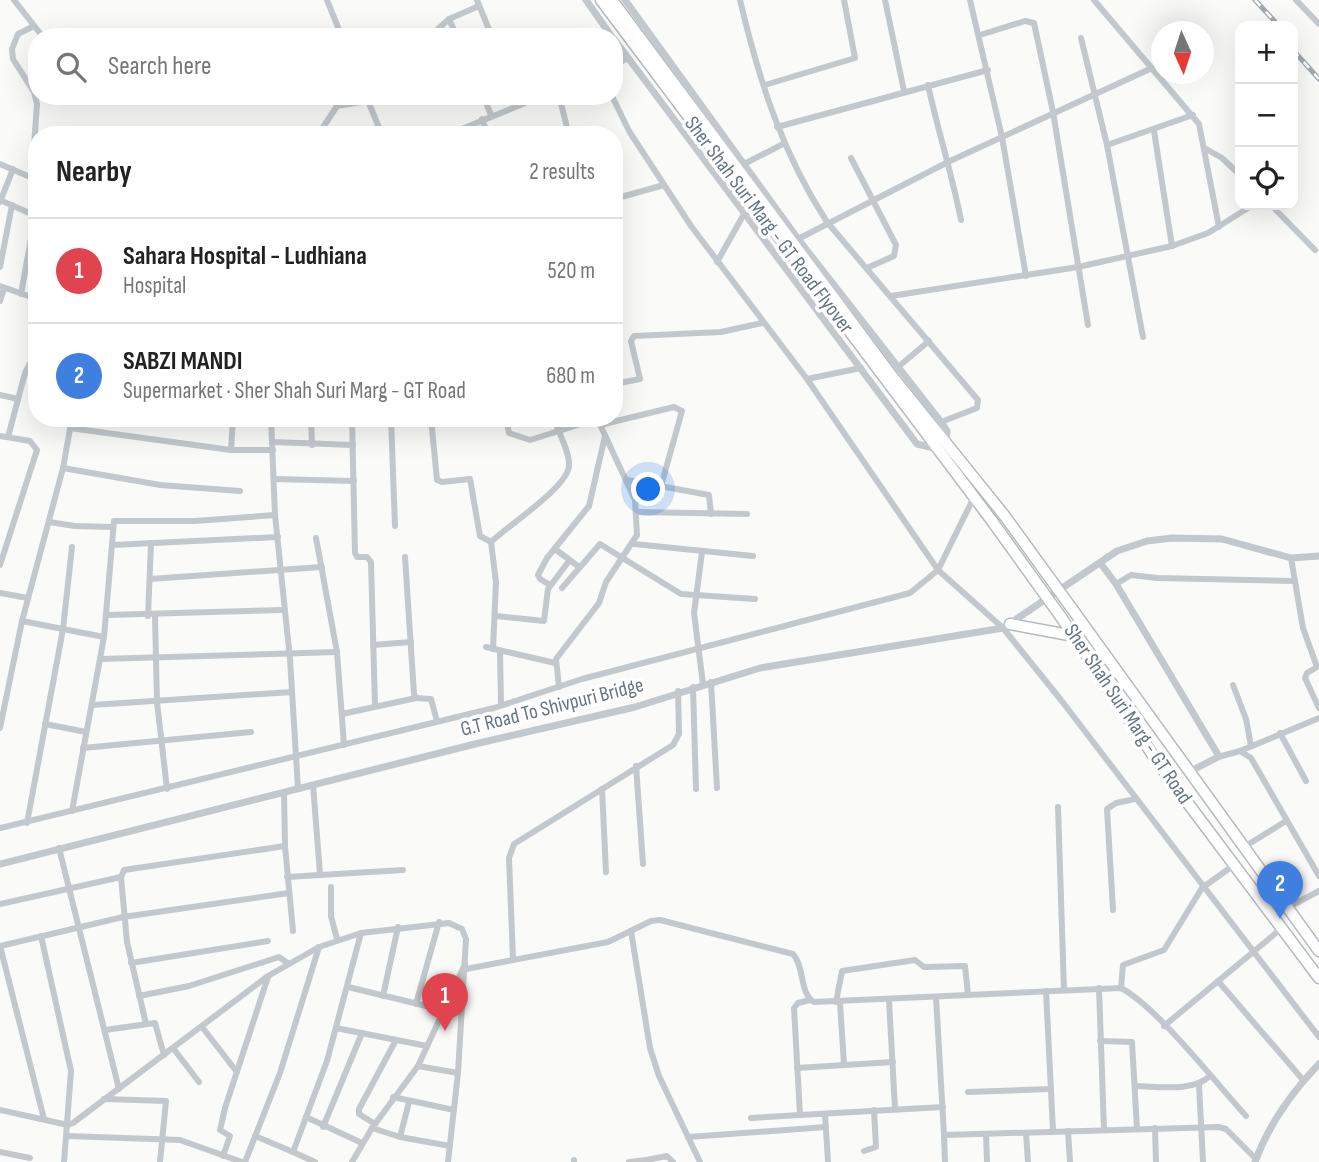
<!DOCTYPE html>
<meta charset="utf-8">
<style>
:root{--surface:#fff;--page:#f2f2f2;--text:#222;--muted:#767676;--line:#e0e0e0;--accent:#111827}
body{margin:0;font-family:"Sofia Sans Condensed",sans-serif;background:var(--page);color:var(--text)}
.controls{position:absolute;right:21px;top:21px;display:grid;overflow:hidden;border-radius:14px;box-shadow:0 7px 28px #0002}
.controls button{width:63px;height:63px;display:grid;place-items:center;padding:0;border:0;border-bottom:2px solid var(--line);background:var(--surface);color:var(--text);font:35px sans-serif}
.compass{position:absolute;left:1151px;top:21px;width:63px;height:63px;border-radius:50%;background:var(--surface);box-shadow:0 7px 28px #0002;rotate:177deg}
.you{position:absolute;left:649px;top:490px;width:24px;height:24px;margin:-18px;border:5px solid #fff;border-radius:50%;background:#1a73e8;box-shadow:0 0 0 10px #1a73e833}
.badge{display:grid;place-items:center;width:46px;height:46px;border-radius:50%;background:var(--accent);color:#fff;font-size:23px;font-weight:700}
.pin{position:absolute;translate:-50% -58px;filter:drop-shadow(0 2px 4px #0008)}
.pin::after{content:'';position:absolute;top:37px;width:24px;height:21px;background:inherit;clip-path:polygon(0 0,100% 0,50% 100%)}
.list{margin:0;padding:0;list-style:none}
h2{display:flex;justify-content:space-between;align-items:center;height:91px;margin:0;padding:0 28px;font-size:30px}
h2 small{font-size:23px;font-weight:400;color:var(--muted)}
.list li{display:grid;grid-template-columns:46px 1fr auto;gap:21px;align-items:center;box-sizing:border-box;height:105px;padding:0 28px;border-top:2px solid var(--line)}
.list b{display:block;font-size:26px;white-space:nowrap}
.list p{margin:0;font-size:23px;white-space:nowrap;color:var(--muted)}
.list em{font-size:23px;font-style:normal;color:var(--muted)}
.icon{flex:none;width:38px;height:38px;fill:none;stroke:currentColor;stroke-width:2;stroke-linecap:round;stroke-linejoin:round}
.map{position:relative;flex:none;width:1319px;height:1162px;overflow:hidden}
.search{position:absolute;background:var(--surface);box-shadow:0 7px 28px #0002;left:28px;top:28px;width:595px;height:77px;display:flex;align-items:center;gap:18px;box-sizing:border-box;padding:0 24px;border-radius:28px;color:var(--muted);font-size:26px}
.panel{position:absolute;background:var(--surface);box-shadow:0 7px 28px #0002;left:28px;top:126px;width:595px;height:301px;border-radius:28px}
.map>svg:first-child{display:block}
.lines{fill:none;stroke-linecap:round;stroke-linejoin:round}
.primary-casing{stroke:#b5babe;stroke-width:13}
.minor{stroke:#c3c8cc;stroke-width:6}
.tertiary{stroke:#c3c8cc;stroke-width:7}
.primary{stroke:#fff;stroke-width:10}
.rail-casing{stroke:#a2aab0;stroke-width:5}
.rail{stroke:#fff;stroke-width:2.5;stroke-dasharray:8;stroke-linecap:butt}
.primary-bridge-casing{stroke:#b5babe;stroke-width:13;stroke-linecap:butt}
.primary-bridge{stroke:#fff;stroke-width:10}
.labels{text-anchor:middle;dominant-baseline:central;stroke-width:7;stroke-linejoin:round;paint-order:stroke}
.street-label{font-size:21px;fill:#657683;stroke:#fff}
</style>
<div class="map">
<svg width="1319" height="1162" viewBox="0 0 1319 1162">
<rect width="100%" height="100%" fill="#fafaf8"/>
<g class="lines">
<g class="primary-casing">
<g id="primary">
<polyline points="601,0 992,521"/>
<polyline points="612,0 892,376 1004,515"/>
<polyline points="1070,606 1319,951"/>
<polyline points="1061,617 1160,766 1319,978"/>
<polyline points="1010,624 1074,636"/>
</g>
</g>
<g class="minor">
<polyline points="14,0 43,37"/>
<polyline points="327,0 342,37"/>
<polyline points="477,0 492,37"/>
<path d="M740,0c19,80 42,153 87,222l151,178 -1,8 -36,14"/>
<polyline points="885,0 904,91"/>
<polyline points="970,0 1002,137 1026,276"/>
<polyline points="1094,0 1199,124 1219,227"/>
<polyline points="1296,0 1319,24"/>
<polyline points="449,19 457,37"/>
<polyline points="34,26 18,34 12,49 13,59 34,92 37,104 34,146 37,179"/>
<polyline points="980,35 1025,21 1034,23 1053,112 1088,325"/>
<polyline points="429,37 449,19 479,6"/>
<polyline points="1081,38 1107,145 1143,337"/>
<polyline points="614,66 628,58"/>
<polyline points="765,85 855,58 844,0"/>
<path d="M928,85c10,46 24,89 33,135"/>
<polyline points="366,96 382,135"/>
<polyline points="483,96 491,115"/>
<polyline points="559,96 569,135"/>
<polyline points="612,96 629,131 691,226 807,379 938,570 1003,628 1061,700 1319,1037"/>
<polyline points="482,119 488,135"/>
<polyline points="777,127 988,70"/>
<polyline points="1154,131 1172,246"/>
<polyline points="318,135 337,106 368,101"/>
<polyline points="447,135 542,96"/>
<polyline points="1107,145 1193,115"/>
<polyline points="1206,149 1222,158 1240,175"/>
<polyline points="851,158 896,245 894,256 867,268"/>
<polyline points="0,164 37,180"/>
<polyline points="744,164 783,144"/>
<polyline points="614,199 664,185"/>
<polyline points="0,200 36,216"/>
<polyline points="0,202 13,169"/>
<polyline points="1271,205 1315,250"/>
<polyline points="798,239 950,161 1152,68"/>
<polyline points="717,262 744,214"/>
<polyline points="0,267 12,205"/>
<polyline points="0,286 37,299"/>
<polyline points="21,294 35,216"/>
<polyline points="891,296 1078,267 1172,246 1208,233 1253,205"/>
<polyline points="0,301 4,288"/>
<polyline points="898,367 929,341"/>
<polyline points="807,379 861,368"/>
<polyline points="614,384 640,379 631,341 634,336 721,332 762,323"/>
<polyline points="0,395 18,399"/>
<polyline points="271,418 275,515 290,659 298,789"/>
<polyline points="311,418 312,445"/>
<polyline points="352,418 355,553 357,557 367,557 371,562 375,706"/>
<polyline points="391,418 395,526"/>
<polyline points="431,418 437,480 442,482 470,479 480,536 491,542"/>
<polyline points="506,418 509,433 530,440 597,419"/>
<polyline points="600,425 674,407 682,411 661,486"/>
<polyline points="70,428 231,450 273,450"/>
<polyline points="0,436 30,441 37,450 0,565"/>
<polyline points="8,437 25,373 37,350"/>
<polyline points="273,442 353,445"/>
<polyline points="231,450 233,418"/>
<polyline points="63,468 160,485 240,491"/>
<polyline points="274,479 354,481"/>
<polyline points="627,480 709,495 711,514"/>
<polyline points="638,512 747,514"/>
<polyline points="49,522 75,526 113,527"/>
<polyline points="316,538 337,652 344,745"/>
<polyline points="634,544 753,556"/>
<polyline points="113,545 278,537"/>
<polyline points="555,549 579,567"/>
<polyline points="702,552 694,613 703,684"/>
<polyline points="405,557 414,694 416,698 431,699 437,721"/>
<polyline points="1291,558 1303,628 1317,667 1307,673 1305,678 1319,708"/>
<polyline points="150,579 322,567"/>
<polyline points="1116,584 1131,575 1157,578 1295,581"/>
<polyline points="550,585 540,579 538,575 547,558 589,506 605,436"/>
<polyline points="562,588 600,544 681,594 755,599"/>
<polyline points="0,593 28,598"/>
<polyline points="107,615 283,610"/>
<polyline points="148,616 151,543"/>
<polyline points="155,616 157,702 167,789"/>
<polyline points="496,616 544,621 548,589 569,561"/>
<polyline points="22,621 104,637"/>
<polyline points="373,645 411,642"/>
<polyline points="486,647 555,663"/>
<path d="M493,649l3,-67 -5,-40c16,-16 76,-54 78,-76 1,-14 -11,-34 -15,-48"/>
<polyline points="500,651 501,705"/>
<polyline points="100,659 337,652"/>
<polyline points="711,682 717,788"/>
<polyline points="1233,685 1246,719 1251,746"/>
<polyline points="559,687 556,659 599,603 606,582 637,535 635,500 597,418"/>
<polyline points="693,687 696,789"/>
<polyline points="92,705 292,692"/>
<polyline points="342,714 416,698"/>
<polyline points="45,724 86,732"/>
<polyline points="0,728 22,621 63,468 72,418"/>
<polyline points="1280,733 1306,781"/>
<polyline points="83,748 251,732"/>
<polyline points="1240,751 1319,718"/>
<polyline points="1218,757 1240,751 1251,758 1319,876"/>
<polyline points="636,766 643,864"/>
<polyline points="313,785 320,874"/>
<polyline points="602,789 606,872"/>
<polyline points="284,792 285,846 293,931"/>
<polyline points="1058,807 1064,990"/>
<polyline points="72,811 104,637 114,521 195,521 275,515"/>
<polyline points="27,823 63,629 72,547"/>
<polyline points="0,828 494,708 582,679 910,593 938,570 974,497"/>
<polyline points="1244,847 1286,821"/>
<polyline points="59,848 119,1089"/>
<polyline points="287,877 403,870"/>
<polyline points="331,887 331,916 337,939"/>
<polyline points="0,904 121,877"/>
<polyline points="1287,908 1319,891"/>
<polyline points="1113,910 1107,809 1116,803 1135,799"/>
<polyline points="631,931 650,1048 659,1076 700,1162"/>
<polyline points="41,936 71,1071 64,1162"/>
<polyline points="513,959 509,858 514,844 673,745 679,734 678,691"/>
<polyline points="131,963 268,941"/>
<path d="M466,969l142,-27 43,-21 9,-1 133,34c12,13 6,39 21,48l307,-14c36,19 95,95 125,128"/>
<polyline points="1218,981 1304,1081"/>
<polyline points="348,987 443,1010"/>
<polyline points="1099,988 1104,1129"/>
<polyline points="1121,988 1123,965 1164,950 1202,888 1234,865"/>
<polyline points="1046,991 1053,1131"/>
<polyline points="139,996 189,986 279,957 289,964"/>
<polyline points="383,996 398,927"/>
<polyline points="936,997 944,1135 1219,1127 1226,1129 1256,1159"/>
<polyline points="810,1000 798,1003 794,1008 800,1115 943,1107"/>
<polyline points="889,1000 895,1109"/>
<polyline points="836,1002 842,971 915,960 924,967 965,966 968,995"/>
<polyline points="840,1003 844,1064"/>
<polyline points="416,1004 439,922"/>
<polyline points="146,1024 127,942 121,877 124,870 285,846"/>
<polyline points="1164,1026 1282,928"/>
<polyline points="202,1027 237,1072"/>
<polyline points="336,1028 427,1046"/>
<polyline points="105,1030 155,1023 164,1055"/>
<polyline points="1100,1041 1132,1042 1137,1129"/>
<polyline points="173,1048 199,1082"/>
<polyline points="418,1066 458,1073"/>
<polyline points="797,1068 893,1062"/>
<polyline points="1199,1085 1203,1162"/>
<path d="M1135,1086c23,0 56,7 75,-10"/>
<polyline points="968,1092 1051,1089"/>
<polyline points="393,1097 454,1110"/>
<polyline points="104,1099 166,1101 160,1162"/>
<polyline points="0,1110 68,1125 73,1123 268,976 319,947 361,933 449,923 462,929 466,939 458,1073 448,1162"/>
<polyline points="825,1114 828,1162"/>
<polyline points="306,1117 362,1143"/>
<polyline points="751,1118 800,1115"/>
<polyline points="44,1119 0,946 123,917 289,893"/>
<polyline points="375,1124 359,1114 359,1109 396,1040"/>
<polyline points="323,1127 362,1033"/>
<polyline points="372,1128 400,1137 450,1146"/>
<polyline points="1155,1128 1156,1162"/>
<polyline points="1068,1131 1070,1162"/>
<polyline points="1026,1133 1028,1162"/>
<polyline points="986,1134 987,1162"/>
<polyline points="944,1135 945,1162"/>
<polyline points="67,1136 180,1140 242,1162"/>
<polyline points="255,1136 293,1152"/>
<polyline points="400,1137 409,1102"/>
<polyline points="688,1137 826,1127"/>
<polyline points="864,1151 876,1147 874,1110"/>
<polyline points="0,1152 30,1158"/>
<polyline points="223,1156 230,1136 220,1130 225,1108 268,977"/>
<polyline points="574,1160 574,1162"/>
<polyline points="245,1162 280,1073 319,947"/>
<polyline points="315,1162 293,1152 327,1061 361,933"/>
<polyline points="352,1162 372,1128 418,1066 465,964"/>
<polyline points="629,1162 646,1160"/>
<polyline points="647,1162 646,1160 667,1156 673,1162"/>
</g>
<g class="tertiary">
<polyline points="586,0 612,37"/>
<polyline points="625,0 798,239 941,422 947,431 946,444"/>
<polyline points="614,39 917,444 938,449"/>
<polyline points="1101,564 1116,584 1217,753 1218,757 1189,772"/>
<polyline points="0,864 475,744 635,707 760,668 1003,628 1117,551 1147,541 1172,538 1222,539 1291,558 1319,556"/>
<path d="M1255,1162c13,-36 38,-71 64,-98"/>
</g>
<use href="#primary" class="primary"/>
<g class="rail-casing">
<g id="rail">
<polyline points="1255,0 1279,26"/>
<polyline points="1293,50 1319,79"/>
</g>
</g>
<use href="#rail" class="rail"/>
<g class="primary-bridge-casing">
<g id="primary-bridge">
<polyline points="1004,515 1070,606"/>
<polyline points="992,521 1061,617"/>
</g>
</g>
<use href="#primary-bridge" class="primary-bridge"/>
</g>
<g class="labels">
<g class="street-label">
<text transform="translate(769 225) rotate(53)">Sher Shah Suri Marg - GT Road Flyover</text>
<text transform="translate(552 707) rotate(-14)">G.T Road To Shivpuri Bridge</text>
<text transform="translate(1128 714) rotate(56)">Sher Shah Suri Marg - GT Road</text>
</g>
</g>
</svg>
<div class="controls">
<button>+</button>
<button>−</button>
<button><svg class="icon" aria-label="locate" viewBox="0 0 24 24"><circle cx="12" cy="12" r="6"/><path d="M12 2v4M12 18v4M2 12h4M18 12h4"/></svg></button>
</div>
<svg class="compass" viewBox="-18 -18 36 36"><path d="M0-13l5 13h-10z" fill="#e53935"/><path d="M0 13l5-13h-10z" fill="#767676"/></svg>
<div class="you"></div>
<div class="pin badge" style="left:445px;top:1031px;background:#e0444e">1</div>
<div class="pin badge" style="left:1280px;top:919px;background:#3f7fe0">2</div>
<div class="search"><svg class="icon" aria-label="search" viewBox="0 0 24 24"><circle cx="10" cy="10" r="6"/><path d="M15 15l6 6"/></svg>Search here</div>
<section class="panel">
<h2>Nearby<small>2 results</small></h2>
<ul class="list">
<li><span class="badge" style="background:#e0444e">1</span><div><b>Sahara Hospital - Ludhiana</b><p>Hospital</p></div><em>520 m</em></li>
<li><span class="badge" style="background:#3f7fe0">2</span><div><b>SABZI MANDI</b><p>Supermarket · Sher Shah Suri Marg - GT Road</p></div><em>680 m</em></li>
</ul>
</section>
</div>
